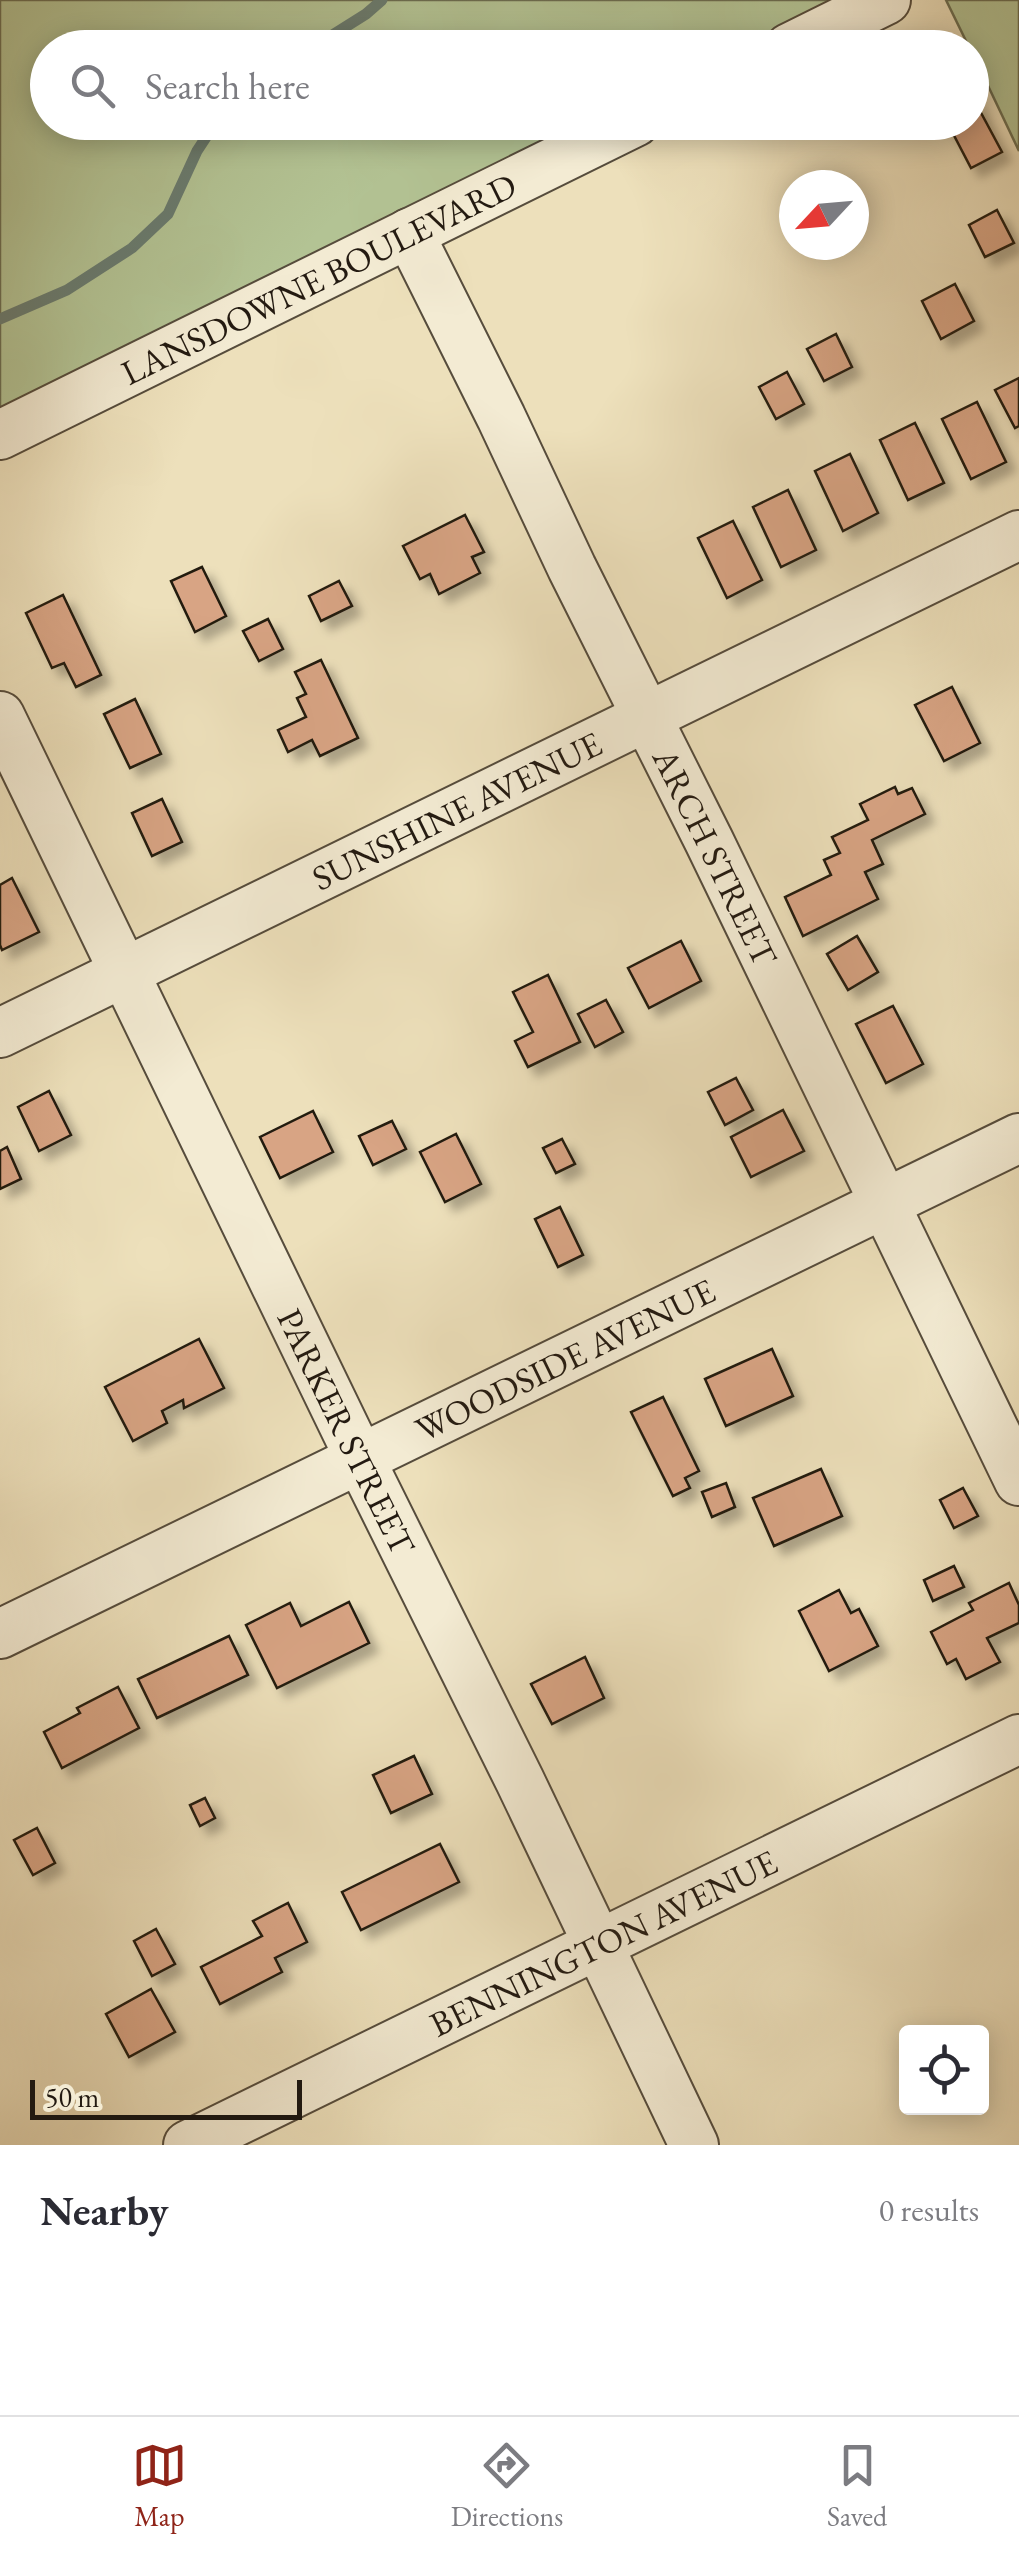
<!DOCTYPE html>
<style>
:root{--surface:#fff;--page:#f7f7f7;--text:#2b2b33;--muted:#7c7c81;--line:#e1e1e2;--accent:#8f2418}
body{margin:0;font-family:"EB Garamond",serif;background:var(--page);color:var(--text)}
.controls{position:absolute;right:30px;bottom:30px;display:grid;overflow:hidden;border-radius:10px;box-shadow:0 5px 25px #0003}
.controls button{width:90px;height:90px;display:grid;place-items:center;padding:0;border:0;border-bottom:2px solid var(--line);background:var(--surface);color:var(--text);font:50px sans-serif}
.compass{position:absolute;left:779px;top:170px;width:90px;height:90px;border-radius:50%;background:var(--surface);box-shadow:0 5px 25px #0003;rotate:244deg}
.scale{position:absolute;left:30px;bottom:25px;width:272px;box-sizing:border-box;padding-left:10px;border:5px solid #231a11;border-top:0;font-size:28px;line-height:35px;white-space:nowrap;color:#231a11;-webkit-text-stroke:8px #f3ebd3;paint-order:stroke}
.list{margin:0;padding:0;list-style:none}
h2{display:flex;justify-content:space-between;align-items:center;height:130px;margin:0;padding:0 40px;font-size:42px}
h2 small{font-size:32px;font-weight:400;color:var(--muted)}
.icon{flex:none;width:55px;height:55px;fill:none;stroke:currentColor;stroke-width:2;stroke-linecap:round;stroke-linejoin:round}
.map{position:relative;flex:none;width:1019px;height:2145px;overflow:hidden}
.search{position:absolute;background:var(--surface);box-shadow:0 5px 25px #0003;left:30px;right:30px;top:30px;height:110px;display:flex;align-items:center;gap:25px;box-sizing:border-box;padding:0 35px;border-radius:55px;color:var(--muted);font-size:38px}
.sheet{height:270px;background:var(--surface)}
nav{display:flex;justify-content:space-around;align-items:center;box-sizing:border-box;height:140px;border-top:2px solid var(--line);background:var(--surface);font-size:28px;color:var(--muted)}
nav a{display:grid;justify-items:center;gap:5px}
nav .on{color:var(--accent)}
.map>svg:first-child{display:block}
.green{fill:#b3c394;stroke:#6b6e52;stroke-width:2.5}
.lines{fill:none;stroke-linecap:round;stroke-linejoin:round}
.stream{stroke:#6a7c70;stroke-width:11}
.building{fill:#d8a484;stroke:#231a11;stroke-width:2.5;filter:url(#shadow)}
.minor-casing{stroke:#564c3c;stroke-width:52}
.minor{stroke:#f3ebd3;stroke-width:48}
.labels{text-anchor:middle;dominant-baseline:central;stroke-width:10;stroke-linejoin:round;paint-order:stroke}
.street-label{font-size:35px;fill:#231a11;stroke:#f3ebd3}
</style>
<div class="map">
<svg width="1019" height="2145" viewBox="0 0 1019 2145">
<defs>
<filter id="shadow"><feDropShadow dx="9" dy="9" stdDeviation="5" flood-color="#0004"/></filter>
</defs>
<rect width="100%" height="100%" fill="#ede0bb"/>
<filter id="stains"><feTurbulence type="fractalNoise" baseFrequency=".002" numOctaves="4"/><feColorMatrix values="0 0 0 0 .2 0 0 0 0 .09 0 0 0 0 .02 0 0 0 .5 -.17"/></filter>
<radialGradient id="worn" r=".72"><stop offset=".6" stop-color="#630" stop-opacity="0"/><stop offset="1" stop-color="#630" stop-opacity=".3"/></radialGradient>
<g class="green">
<polygon points="0,0 886,0 789,47 48,48 48,122 635,123 0,435"/>
<polygon points="946,0 1019,0 1019,151 972,52 972,48 969,47"/>
</g>
<g class="lines">
<g class="stream">
<polyline points="312,48 366,14 382,0"/>
<polyline points="0,319 67,290 132,248 168,214 197,151 216,122"/>
</g>
</g>
<g class="building">
<polygon points="972,96 1002,152 971,168 947,122 972,122"/>
<polygon points="997,210 1014,243 985,257 969,225"/>
<polygon points="955,284 974,321 941,339 922,301"/>
<polygon points="836,334 852,367 824,381 807,349"/>
<polygon points="787,372 804,404 776,419 759,387"/>
<polygon points="1019,378 1019,426 1015,428 995,390"/>
<polygon points="977,402 1006,462 971,479 942,419"/>
<polygon points="915,423 944,483 908,500 880,440"/>
<polygon points="850,454 878,513 843,531 815,471"/>
<polygon points="788,490 816,550 781,567 753,507"/>
<polygon points="465,515 484,552 472,557 480,573 439,594 430,574 420,579 403,546"/>
<polygon points="733,521 762,580 727,598 698,538"/>
<polygon points="202,567 226,616 195,632 171,581"/>
<polygon points="339,581 352,606 321,621 309,596"/>
<polygon points="63,595 101,675 76,687 64,663 52,668 26,613"/>
<polygon points="268,619 283,649 259,661 243,631"/>
<polygon points="321,660 358,738 320,756 312,740 288,752 278,730 306,717 297,698 306,694 295,672"/>
<polygon points="952,687 980,743 944,761 915,705"/>
<polygon points="135,699 161,754 130,768 104,714"/>
<polygon points="895,787 898,794 912,788 925,814 872,840 883,864 865,872 878,899 803,936 785,897 831,875 824,860 840,853 832,837 868,820 860,804"/>
<polygon points="162,799 182,842 152,856 132,813"/>
<polygon points="12,878 39,932 2,950 0,945 0,885"/>
<polygon points="857,936 878,972 848,990 827,954"/>
<polygon points="681,941 701,981 649,1008 628,968"/>
<polygon points="548,975 580,1042 528,1067 515,1041 533,1032 513,992"/>
<polygon points="606,1000 623,1032 595,1047 578,1014"/>
<polygon points="893,1006 923,1064 886,1083 856,1024"/>
<polygon points="736,1078 753,1110 725,1125 708,1092"/>
<polygon points="49,1091 71,1135 39,1151 18,1107"/>
<polygon points="783,1110 804,1151 751,1177 731,1137"/>
<polygon points="313,1111 333,1152 280,1178 260,1137"/>
<polygon points="392,1121 406,1149 373,1165 359,1136"/>
<polygon points="456,1134 481,1184 445,1202 420,1152"/>
<polygon points="562,1139 575,1164 556,1173 543,1148"/>
<polygon points="7,1147 21,1179 0,1189 0,1151"/>
<polygon points="560,1207 583,1255 558,1267 535,1219"/>
<polygon points="199,1339 224,1388 184,1408 183,1400 162,1411 167,1423 133,1441 105,1387"/>
<polygon points="772,1349 793,1396 726,1426 705,1379"/>
<polygon points="663,1397 699,1471 685,1478 690,1488 673,1496 631,1412"/>
<polygon points="821,1469 842,1516 774,1546 753,1498"/>
<polygon points="726,1483 735,1507 712,1517 702,1492"/>
<polygon points="963,1488 978,1516 954,1528 940,1500"/>
<polygon points="954,1566 964,1587 933,1601 924,1580"/>
<polygon points="1009,1583 1019,1605 1019,1623 987,1638 1000,1662 966,1679 956,1659 947,1664 931,1632 973,1610 969,1603"/>
<polygon points="839,1590 851,1613 859,1609 878,1646 829,1671 799,1611"/>
<polygon points="349,1602 369,1643 277,1688 246,1625 290,1603 301,1626"/>
<polygon points="229,1636 248,1675 157,1718 138,1679"/>
<polygon points="585,1657 604,1698 552,1724 531,1684"/>
<polygon points="118,1687 139,1728 62,1768 44,1732 80,1713 77,1708"/>
<polygon points="414,1756 432,1794 391,1813 373,1775"/>
<polygon points="205,1798 215,1818 200,1826 190,1805"/>
<polygon points="37,1828 55,1863 33,1875 14,1840"/>
<polygon points="440,1844 459,1882 361,1930 342,1892"/>
<polygon points="288,1903 307,1942 275,1958 282,1972 220,2004 201,1967 262,1936 253,1921"/>
<polygon points="156,1929 175,1964 152,1976 134,1941"/>
<polygon points="151,1989 175,2032 129,2057 106,2014"/>
</g>
<g class="lines">
<g class="minor-casing">
<g id="minor">
<polyline points="789,48 886,0"/>
<path id="s1" d="M409,233l92,184 71,151 137,273 310,640"/>
<path id="s2" d="M0,435l635,-313"/>
<path id="s3" d="M0,716l360,743 160,322 174,364"/>
<path id="s4" d="M0,1033l1019,-498"/>
<path id="s5" d="M0,1634l1019,-496"/>
<path id="s6" d="M188,2145l831,-406"/>
</g>
</g>
<use href="#minor" class="minor"/>
</g>
<g class="labels">
<g class="street-label">
<text stroke="none"><textPath href="#s2" startOffset="355">LANSDOWNE BOULEVARD</textPath></text>
<text stroke="none"><textPath href="#s4" startOffset="508">SUNSHINE AVENUE</textPath></text>
<text stroke="none"><textPath href="#s1" startOffset="695">ARCH STREET</textPath></text>
<text stroke="none"><textPath href="#s5" startOffset="628">WOODSIDE AVENUE</textPath></text>
<text stroke="none"><textPath href="#s3" startOffset="795">PARKER STREET</textPath></text>
<text stroke="none"><textPath href="#s6" startOffset="462">BENNINGTON AVENUE</textPath></text>
</g>
</g>
<rect width="100%" height="100%" filter="url(#stains)"/>
<rect width="100%" height="100%" fill="url(#worn)"/>
</svg>
<div class="controls">
<button><svg class="icon" aria-label="locate" viewBox="0 0 24 24"><circle cx="12" cy="12" r="6"/><path d="M12 2v4M12 18v4M2 12h4M18 12h4"/></svg></button>
</div>
<svg class="compass" viewBox="-18 -18 36 36"><path d="M0-13l5 13h-10z" fill="#e53935"/><path d="M0 13l5-13h-10z" fill="#7c7c81"/></svg>
<div class="scale">50 m</div>
<div class="search"><svg class="icon" aria-label="search" viewBox="0 0 24 24"><circle cx="10" cy="10" r="6"/><path d="M15 15l6 6"/></svg>Search here</div>
</div>
<section class="sheet">
<h2>Nearby<small>0 results</small></h2>
<ul class="list">
</ul>
</section>
<nav>
<a class="on"><svg class="icon" aria-label="map" viewBox="0 0 24 24"><path d="M3 6l6-2 6 2 6-2v14l-6 2-6-2-6 2zM9 4v14M15 6v14"/></svg>Map</a>
<a><svg class="icon" aria-label="directions" viewBox="0 0 24 24"><path d="M12 3l9 9-9 9-9-9zM9 14v-3h6M13 9l2 2-2 2"/></svg>Directions</a>
<a><svg class="icon" aria-label="saved" viewBox="0 0 24 24"><path d="M7 4h10v16l-5-4-5 4z"/></svg>Saved</a>
</nav>
